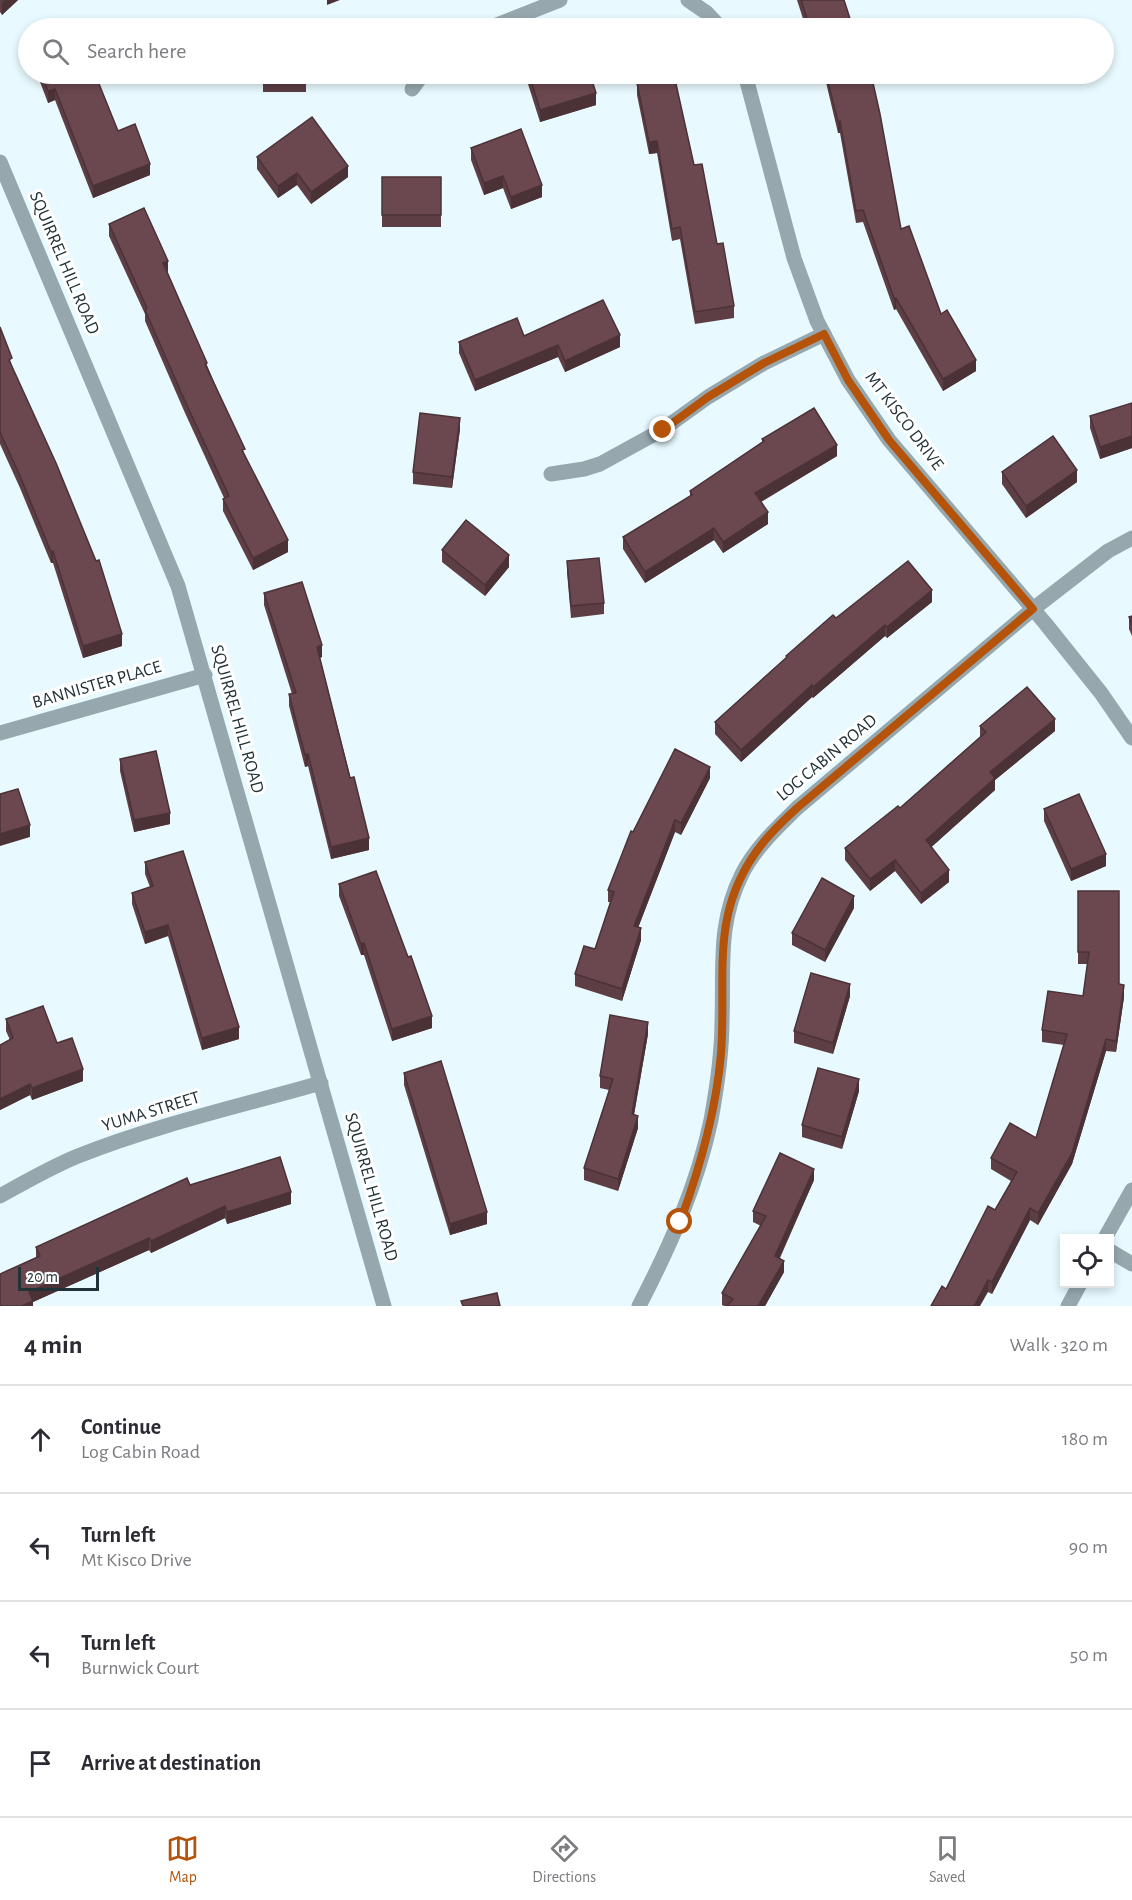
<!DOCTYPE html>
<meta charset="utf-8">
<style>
:root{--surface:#fff;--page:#f2f2f3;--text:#2b2b33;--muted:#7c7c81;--line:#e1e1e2;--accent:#b45309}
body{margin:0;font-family:"Alegreya Sans",sans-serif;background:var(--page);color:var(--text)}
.controls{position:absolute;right:18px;bottom:18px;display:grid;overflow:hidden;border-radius:0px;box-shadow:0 3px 9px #0003}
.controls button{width:54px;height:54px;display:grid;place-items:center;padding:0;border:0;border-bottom:2px solid var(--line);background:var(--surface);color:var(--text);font:30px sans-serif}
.scale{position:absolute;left:18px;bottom:15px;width:81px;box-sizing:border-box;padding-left:6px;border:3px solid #223338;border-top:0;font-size:16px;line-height:21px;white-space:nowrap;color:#223338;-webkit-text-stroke:4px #fff;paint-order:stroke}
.stop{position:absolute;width:18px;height:18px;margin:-14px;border:4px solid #b45309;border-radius:50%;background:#fff}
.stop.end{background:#b45309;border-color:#fff;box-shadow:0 2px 6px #0008}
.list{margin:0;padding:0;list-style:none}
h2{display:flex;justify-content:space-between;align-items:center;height:78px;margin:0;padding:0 24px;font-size:26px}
h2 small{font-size:20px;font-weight:400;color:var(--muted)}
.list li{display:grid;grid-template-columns:39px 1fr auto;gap:18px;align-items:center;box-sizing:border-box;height:108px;padding:0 24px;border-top:2px solid var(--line)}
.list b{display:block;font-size:22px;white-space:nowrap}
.list p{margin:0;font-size:20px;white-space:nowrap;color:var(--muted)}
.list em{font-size:20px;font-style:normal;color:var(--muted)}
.icon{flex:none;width:33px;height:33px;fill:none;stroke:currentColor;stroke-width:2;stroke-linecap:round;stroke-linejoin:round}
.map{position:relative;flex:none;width:1132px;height:1306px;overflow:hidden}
.search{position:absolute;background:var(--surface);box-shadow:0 3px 9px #0003;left:18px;right:18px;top:18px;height:66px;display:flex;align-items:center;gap:15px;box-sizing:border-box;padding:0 21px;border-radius:33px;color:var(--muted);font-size:22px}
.sheet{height:510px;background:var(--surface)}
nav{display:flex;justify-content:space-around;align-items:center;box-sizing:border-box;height:84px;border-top:2px solid var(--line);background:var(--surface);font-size:16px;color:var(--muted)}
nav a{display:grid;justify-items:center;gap:3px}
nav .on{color:var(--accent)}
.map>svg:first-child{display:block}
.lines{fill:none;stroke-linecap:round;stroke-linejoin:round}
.street{stroke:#96a8ae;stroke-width:15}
.wall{fill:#5c3e44}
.shaded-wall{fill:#4b3237}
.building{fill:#6b484f;stroke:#4b3237;stroke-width:1.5}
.route{stroke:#b45309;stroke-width:8}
.labels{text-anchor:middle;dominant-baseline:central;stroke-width:6;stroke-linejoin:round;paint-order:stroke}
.street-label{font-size:18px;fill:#223338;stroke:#fff}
</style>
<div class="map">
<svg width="1132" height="1306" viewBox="0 0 1132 1306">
<rect width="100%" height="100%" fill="#e8faff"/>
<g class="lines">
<g class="street">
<polyline points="688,0 707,13 721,28"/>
<polyline points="489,28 560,0"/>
<polyline points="745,74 794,258 817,321 848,380 889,440 1045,623 1101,693 1132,738"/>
<polyline points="412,89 423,74"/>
<polyline points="0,162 178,586 384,1306"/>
<polyline points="551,474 584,469 600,464 662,430 708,397 764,363 824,334"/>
<polyline points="0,733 205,675"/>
<path d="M0,1196c25,-14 51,-29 78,-40 78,-31 162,-50 243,-73"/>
<polyline points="1105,1238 1132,1190"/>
<polyline points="1110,1251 1132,1264"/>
<path d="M639,1306c31,-60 58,-120 72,-186 6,-33 11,-66 11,-99 2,-54 -5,-97 20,-147 13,-26 35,-46 55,-66l236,-199 75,-58 24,-13"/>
<polyline points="1068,1306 1080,1284"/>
</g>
</g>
<g class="wall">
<polygon points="0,0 18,0 2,15 0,12"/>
<polygon points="797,0 844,0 853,28 806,28"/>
<polygon points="37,74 95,74 118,131 150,175 93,198 55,100 48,103"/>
<rect x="263" y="74" width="43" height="18"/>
<polygon points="528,74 596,105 540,122 528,84"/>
<polygon points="824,74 871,74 901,229 941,314 976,371 943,391 896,309 894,310 863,222 856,223 840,133 838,133"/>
<polygon points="637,83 694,165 734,306 734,318 695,324 680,239 672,241 657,153 649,154 637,95"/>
<polygon points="471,148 542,197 511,209 503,188 484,195 471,160"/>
<polygon points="257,157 348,177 311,204 297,185 278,198 257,169"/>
<rect x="382" y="177" width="59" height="50"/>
<polygon points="109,224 168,273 245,455 288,552 253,570 223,511 223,499 224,498 185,413 145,321 145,314 109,236"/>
<polygon points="0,327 12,366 122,646 83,658 53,563 51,563 20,488 0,444"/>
<polygon points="524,336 620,347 565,372 558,357 475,391 459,353 459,342"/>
<polygon points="1132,403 1132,448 1100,459 1090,428 1090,416"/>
<polygon points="460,429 452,488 413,484 413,472"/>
<polygon points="762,439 837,456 761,502 768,524 723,553 714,540 645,583 623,549 623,537 690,496 690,491 762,442"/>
<polygon points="1002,472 1077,482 1026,518 1002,484"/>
<polygon points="442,550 509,567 485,596 442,562"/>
<polygon points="567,561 604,603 604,614 571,618 567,572"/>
<polygon points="264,593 322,657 320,658 369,850 331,859 308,766 305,767 289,706 289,694 292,694 264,605"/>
<polygon points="932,602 887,638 885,636 813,698 812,697 741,762 715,734 715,722 786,658 786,656 836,618"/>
<polygon points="1132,616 1132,636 1129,629 1129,617"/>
<polygon points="980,726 1055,731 995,780 995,790 931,847 949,882 921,904 895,871 870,891 845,860 845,848 900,808 980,737"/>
<polygon points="120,759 170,824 134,832 120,771"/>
<polygon points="710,778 681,835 675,832 638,928 641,940 622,1001 575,986 575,974 595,949 610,902 608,902 608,890 633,832"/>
<polygon points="1044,809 1106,866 1071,881 1044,821"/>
<polygon points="145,862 239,1039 202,1050 168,936 145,944 132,904 132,893 150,887 145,874"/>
<polygon points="339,884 408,957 432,1028 392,1041 364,955 361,955 339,896"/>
<polygon points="1078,891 1119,984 1124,997 1116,1052 1106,1051 1072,1164 1038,1225 1030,1220 992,1294 988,1292 946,1289 995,1210 1011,1181 991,1169 991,1158 1036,1138 1064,1045 1042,1042 1042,1030 1083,996 1088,964 1078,964"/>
<polygon points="854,908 825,962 792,945 792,933"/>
<polygon points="850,996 833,1054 794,1043 794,1031"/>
<polygon points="6,1019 57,1043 83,1081 32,1100 30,1095 0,1110 0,1045 10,1040 6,1031"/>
<polygon points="648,1034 634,1115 638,1128 618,1191 584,1180 584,1168 609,1090 600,1088 600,1076"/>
<polygon points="404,1073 487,1224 450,1235 404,1085"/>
<polygon points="859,1091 842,1149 802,1137 802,1125"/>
<polygon points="814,1180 780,1258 784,1272 765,1306 724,1306 722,1305 722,1293 761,1226 753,1222 753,1211"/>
<polygon points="190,1185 291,1204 227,1224 225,1218 151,1253 149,1250 33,1302 33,1306 0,1306 36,1258 36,1247"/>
</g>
<g class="shaded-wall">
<polygon points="5,0 18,0 2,15 2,3"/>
<polygon points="327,0 340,0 327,5"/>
<polygon points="55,89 55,100 48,103 48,91"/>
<polygon points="596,93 596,105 540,122 540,110"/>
<polygon points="840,121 840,133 838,133 838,122"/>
<polygon points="657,141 657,153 649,154 649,142"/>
<polygon points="150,164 150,175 93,198 93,186"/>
<polygon points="348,166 348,177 311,204 311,192"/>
<polygon points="297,173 297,185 278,198 278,186"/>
<polygon points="503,176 503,188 484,195 484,183"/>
<polygon points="542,185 542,197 511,209 511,197"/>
<polygon points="168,261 168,273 163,263"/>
<polygon points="894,298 896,298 896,309 894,310"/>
<polygon points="620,335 620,347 565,372 565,361"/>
<polygon points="558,345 558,357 475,391 475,380"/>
<polygon points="976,360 976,371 943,391 943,379"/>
<polygon points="460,418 460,429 452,488 452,477"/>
<polygon points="1132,436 1132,448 1100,459 1100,447"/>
<polygon points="837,445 837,456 755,505 755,493"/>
<polygon points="1077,470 1077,482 1026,518 1026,506"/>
<polygon points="768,512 768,524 723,553 723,542"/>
<polygon points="714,528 714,540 645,583 645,572"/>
<polygon points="288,540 288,552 253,570 253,558"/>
<polygon points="53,551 53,563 51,563 51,552"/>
<polygon points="509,555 509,567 485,596 485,585"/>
<polygon points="932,590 932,602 887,638 887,627"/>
<polygon points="885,625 885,636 813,698 813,687"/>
<polygon points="122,634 122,646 83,658 83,646"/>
<polygon points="322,645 322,657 317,658 317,647"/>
<polygon points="812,685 812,697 741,762 741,750"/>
<polygon points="1055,719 1055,731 995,780 995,790 926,852 926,840 990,772"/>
<polygon points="308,754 308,766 305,767 305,755"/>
<polygon points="710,767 710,778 681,835 681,823"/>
<polygon points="170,813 170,824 134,832 134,820"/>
<polygon points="675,820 675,832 634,938 634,926"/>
<polygon points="30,825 30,837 0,846 0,834"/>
<polygon points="369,838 369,850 331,859 331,847"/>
<polygon points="1106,854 1106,866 1071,881 1071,869"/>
<polygon points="895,860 895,871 870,891 870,879"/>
<polygon points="949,870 949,882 921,904 921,893"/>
<polygon points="854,896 854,908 825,962 825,950"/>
<polygon points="168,925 168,936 145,944 145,932"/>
<polygon points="641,928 641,940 622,1001 622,989"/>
<polygon points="364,943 364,955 361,955 361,944"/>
<polygon points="850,984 850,996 833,1054 833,1043"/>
<polygon points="1124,985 1124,997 1116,1052 1116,1041"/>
<polygon points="432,1016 432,1028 392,1041 392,1029"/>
<polygon points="648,1022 648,1034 632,1126 632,1114"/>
<polygon points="239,1027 239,1039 202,1050 202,1038"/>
<polygon points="1106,1039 1106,1051 1072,1164 1038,1225 1038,1213"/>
<polygon points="83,1069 83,1081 32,1100 32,1088"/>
<polygon points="859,1079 859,1091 842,1149 842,1137"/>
<polygon points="30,1084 30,1095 0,1110 0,1099"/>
<polygon points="638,1116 638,1128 618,1191 618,1179"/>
<polygon points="814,1169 814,1180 775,1267 775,1256"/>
<polygon points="291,1192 291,1204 227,1224 227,1212"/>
<polygon points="225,1206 225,1218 151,1253 151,1241"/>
<polygon points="1030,1208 1030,1220 992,1294 992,1282"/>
<polygon points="487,1212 487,1224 450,1235 450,1224"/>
<polygon points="149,1238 149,1250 33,1302 33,1306 22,1306 29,1292"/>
<polygon points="784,1261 784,1272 765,1306 758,1306"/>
<polygon points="988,1280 988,1292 980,1306 974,1306"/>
</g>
<g class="building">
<polygon points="801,0 844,0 853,28 810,28"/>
<rect x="263" y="20" width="43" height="8"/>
<polygon points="75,24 77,28 63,28"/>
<polygon points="41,74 95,74 118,131 135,124 150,164 93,186 55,89 48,91"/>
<rect x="263" y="74" width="43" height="6"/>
<polygon points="529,74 590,74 596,93 540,110"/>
<polygon points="826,74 871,74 880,114 901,229 909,226 941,314 947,310 976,360 943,379 896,298 894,298 863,210 856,211 840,121 838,122"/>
<polygon points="674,75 694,165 702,164 717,244 723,243 734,306 695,312 680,227 672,229 657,141 649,142 637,83"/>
<polygon points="312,117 348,166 311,192 297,173 278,186 257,157"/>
<polygon points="521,129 542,185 511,197 503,176 484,183 471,148"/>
<rect x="382" y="177" width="59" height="38"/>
<polygon points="144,208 168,261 163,263 207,363 205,364 245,449 242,450 288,540 253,558 223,499 229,496 185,401 145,310 147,308 109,224"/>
<polygon points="603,300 620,335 565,361 558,345 475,380 459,342 517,318 524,336"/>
<polygon points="0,327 12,358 9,360 56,463 96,561 99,560 122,634 83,646 53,551 51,552 20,476 0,432"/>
<polygon points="1132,403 1132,436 1100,447 1090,416"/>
<polygon points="814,408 837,445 755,493 768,512 723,542 714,528 645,572 623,537 692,495 690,491 764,441 762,439"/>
<polygon points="420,413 460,418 452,477 413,472"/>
<polygon points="1053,436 1077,470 1026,506 1002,472"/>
<polygon points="466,520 509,555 485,585 442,550"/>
<polygon points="599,558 604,603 571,606 567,561"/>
<polygon points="908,561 932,590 887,627 885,625 813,687 812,685 741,750 715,722 787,657 786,656 833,615 836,618"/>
<polygon points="302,582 322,645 317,647 350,778 354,777 369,838 331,847 308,754 305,755 289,694 296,693 264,593"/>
<polygon points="1132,616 1132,624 1129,617"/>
<polygon points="1027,687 1055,719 990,772 995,778 926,840 949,870 921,893 895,860 870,879 845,848 898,806 900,808 986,732 980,726"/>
<polygon points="675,749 710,767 681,823 675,820 634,926 641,928 622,989 575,974 584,946 595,949 614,892 608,890 631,831 633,832"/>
<polygon points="156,751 170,813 134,820 120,759"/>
<polygon points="18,789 30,825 0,834 0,794"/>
<polygon points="1079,794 1106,854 1071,869 1044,809"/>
<polygon points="183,851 239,1027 202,1038 168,925 145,932 132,893 153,886 145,862"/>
<polygon points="376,871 408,957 411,956 432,1016 392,1029 364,943 361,944 339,884"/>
<polygon points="822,878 854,896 825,950 792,933"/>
<polygon points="1078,891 1119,891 1119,984 1124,985 1116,1041 1106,1039 1072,1153 1038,1213 1030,1208 992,1282 988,1280 974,1306 931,1306 942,1286 946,1289 988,1206 995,1210 1017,1172 991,1158 1010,1123 1036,1138 1067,1034 1042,1030 1048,991 1083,996 1089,952 1078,952"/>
<polygon points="811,973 850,984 833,1043 794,1031"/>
<polygon points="43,1006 57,1043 72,1038 83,1069 32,1088 30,1084 0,1099 0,1045 13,1038 6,1019"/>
<polygon points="610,1015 648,1022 632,1114 638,1116 618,1179 584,1168 613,1079 600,1076"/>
<polygon points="441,1061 487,1212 450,1224 404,1073"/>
<polygon points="818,1068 859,1079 842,1137 802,1125"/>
<polygon points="780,1153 814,1169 775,1256 784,1261 758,1306 727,1306 733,1299 722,1293 766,1216 753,1211"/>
<polygon points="280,1157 291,1192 227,1212 225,1206 151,1241 149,1238 29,1292 33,1301 22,1306 0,1306 0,1274 40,1256 36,1247 187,1178 190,1185"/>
<polygon points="497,1293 500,1306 463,1306 461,1301"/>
</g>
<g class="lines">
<path class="route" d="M663,430l45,-33 56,-34 60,-29 24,46 41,60 144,169 -236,199c-12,11 -25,23 -35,36 -54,68 -35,131 -41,210 -5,57 -21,114 -41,168"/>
</g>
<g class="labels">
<g class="street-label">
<text transform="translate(64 263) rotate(67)">SQUIRREL HILL ROAD</text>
<text transform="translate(904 421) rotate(53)">MT KISCO DRIVE</text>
<text transform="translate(97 685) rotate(-16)">BANNISTER PLACE</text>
<text transform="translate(237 719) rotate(74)">SQUIRREL HILL ROAD</text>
<text transform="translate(827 758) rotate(-40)">LOG CABIN ROAD</text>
<text transform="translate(151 1112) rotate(-17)">YUMA STREET</text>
<text transform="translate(371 1187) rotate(74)">SQUIRREL HILL ROAD</text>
</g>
</g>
</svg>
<div class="controls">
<button><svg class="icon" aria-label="locate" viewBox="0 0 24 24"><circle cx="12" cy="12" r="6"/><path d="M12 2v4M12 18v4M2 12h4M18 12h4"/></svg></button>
</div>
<div class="scale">20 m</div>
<div class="stop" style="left:680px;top:1222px"></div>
<div class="stop end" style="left:663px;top:430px"></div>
<div class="search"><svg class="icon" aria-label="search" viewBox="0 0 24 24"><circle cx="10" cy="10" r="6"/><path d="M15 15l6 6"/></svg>Search here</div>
</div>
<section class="sheet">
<h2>4 min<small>Walk · 320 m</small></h2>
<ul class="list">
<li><svg class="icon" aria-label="ahead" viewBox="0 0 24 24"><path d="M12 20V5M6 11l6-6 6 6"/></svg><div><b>Continue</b><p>Log Cabin Road</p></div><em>180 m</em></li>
<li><svg class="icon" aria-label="left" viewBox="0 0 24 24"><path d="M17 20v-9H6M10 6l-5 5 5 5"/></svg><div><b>Turn left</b><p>Mt Kisco Drive</p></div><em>90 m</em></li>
<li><svg class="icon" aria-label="left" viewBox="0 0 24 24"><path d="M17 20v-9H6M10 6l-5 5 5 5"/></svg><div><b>Turn left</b><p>Burnwick Court</p></div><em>50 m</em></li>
<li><svg class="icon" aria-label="arrive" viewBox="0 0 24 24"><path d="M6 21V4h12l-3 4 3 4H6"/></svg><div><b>Arrive at destination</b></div></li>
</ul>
</section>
<nav>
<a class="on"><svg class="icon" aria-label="map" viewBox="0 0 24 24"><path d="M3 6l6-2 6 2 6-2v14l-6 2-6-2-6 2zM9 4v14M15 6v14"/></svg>Map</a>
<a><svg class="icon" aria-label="directions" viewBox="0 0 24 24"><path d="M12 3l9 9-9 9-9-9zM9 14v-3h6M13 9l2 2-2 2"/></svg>Directions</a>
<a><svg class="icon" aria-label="saved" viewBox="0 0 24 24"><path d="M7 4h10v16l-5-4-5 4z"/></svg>Saved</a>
</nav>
